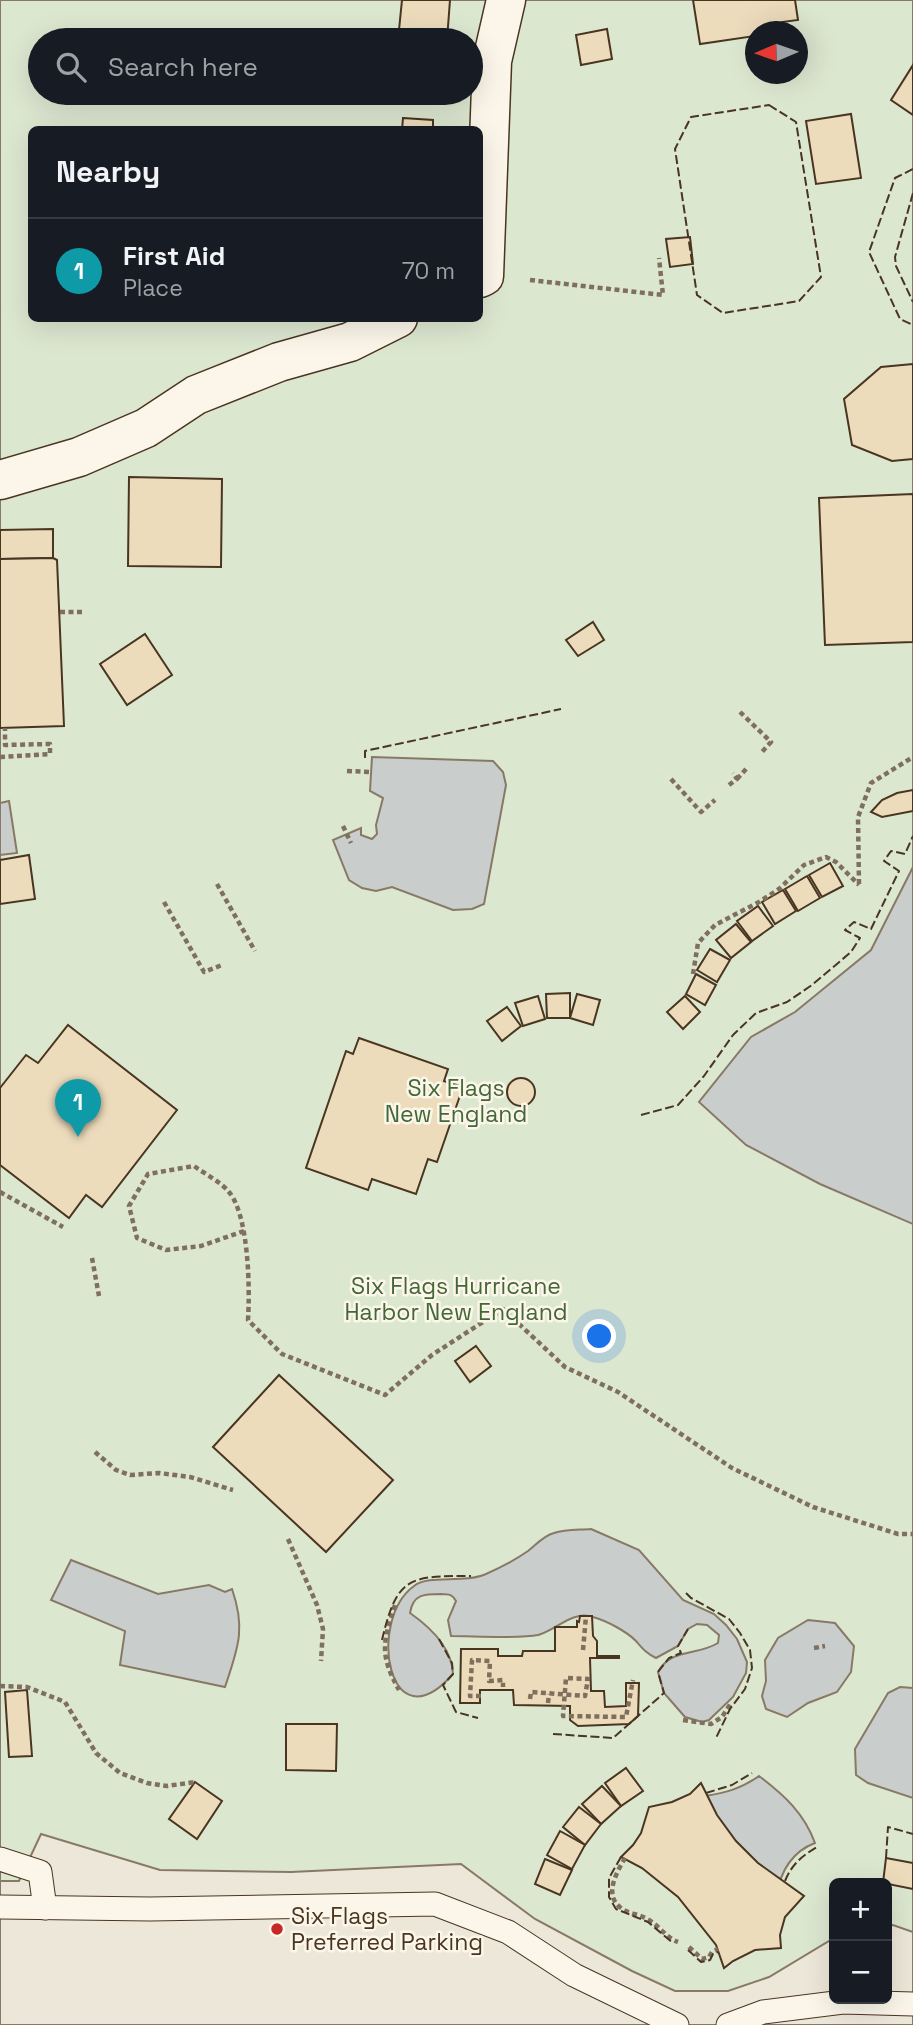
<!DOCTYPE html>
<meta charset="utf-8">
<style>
:root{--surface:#171b24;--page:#20242c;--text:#f1f3f6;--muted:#9ea1a6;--line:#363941;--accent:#d93025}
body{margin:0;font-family:"Space Grotesk",sans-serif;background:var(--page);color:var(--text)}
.controls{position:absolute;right:21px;bottom:21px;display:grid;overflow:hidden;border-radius:10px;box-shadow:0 7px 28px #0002}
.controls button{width:63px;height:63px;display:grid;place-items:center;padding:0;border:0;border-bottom:2px solid var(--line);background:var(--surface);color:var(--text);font:35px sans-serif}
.compass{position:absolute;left:745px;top:21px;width:63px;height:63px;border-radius:50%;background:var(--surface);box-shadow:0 7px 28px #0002;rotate:268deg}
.you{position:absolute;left:600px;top:1337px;width:24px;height:24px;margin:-18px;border:5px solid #fff;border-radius:50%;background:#1a73e8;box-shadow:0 0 0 10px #1a73e833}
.badge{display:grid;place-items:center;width:46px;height:46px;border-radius:50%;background:var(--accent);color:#fff;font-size:23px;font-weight:700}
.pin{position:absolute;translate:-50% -58px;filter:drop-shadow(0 2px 4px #0008)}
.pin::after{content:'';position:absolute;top:37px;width:24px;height:21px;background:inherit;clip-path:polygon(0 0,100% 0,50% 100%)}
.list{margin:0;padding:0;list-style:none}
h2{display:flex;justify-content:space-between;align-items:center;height:91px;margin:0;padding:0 28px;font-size:30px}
h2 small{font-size:23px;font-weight:400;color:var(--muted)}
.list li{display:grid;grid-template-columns:46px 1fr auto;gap:21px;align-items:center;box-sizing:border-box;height:105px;padding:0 28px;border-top:2px solid var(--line)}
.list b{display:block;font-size:26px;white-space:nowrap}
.list p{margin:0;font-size:23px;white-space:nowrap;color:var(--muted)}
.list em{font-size:23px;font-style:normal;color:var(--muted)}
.icon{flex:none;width:38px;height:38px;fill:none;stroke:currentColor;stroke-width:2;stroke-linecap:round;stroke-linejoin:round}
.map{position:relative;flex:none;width:913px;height:2025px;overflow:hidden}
.search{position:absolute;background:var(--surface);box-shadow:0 7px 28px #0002;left:28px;top:28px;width:455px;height:77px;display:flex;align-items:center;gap:18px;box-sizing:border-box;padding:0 24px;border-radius:38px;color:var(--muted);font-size:26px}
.panel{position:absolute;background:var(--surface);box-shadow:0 7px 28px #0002;left:28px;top:126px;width:455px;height:196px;border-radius:10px}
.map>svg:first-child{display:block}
.green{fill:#dce7d0;stroke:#887966;stroke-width:2;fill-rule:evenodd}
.parking{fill:#ede7d9;stroke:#887966;stroke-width:2}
.water{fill:#c9cecd;stroke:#887966;stroke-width:2}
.building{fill:#ecdcbc;stroke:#4a3520;stroke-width:2}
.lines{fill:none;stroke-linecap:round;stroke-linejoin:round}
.lane-casing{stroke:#4a3520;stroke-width:25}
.street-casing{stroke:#4a3520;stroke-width:41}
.path{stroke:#7f6f5c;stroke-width:4.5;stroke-dasharray:5 3.5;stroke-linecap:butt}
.lane{stroke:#fbf6e9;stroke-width:23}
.street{stroke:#fbf6e9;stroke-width:38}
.fence{stroke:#4a3520;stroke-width:2;stroke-dasharray:9 3.5;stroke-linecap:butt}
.poi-dot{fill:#c62828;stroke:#fbf6e9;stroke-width:2.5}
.labels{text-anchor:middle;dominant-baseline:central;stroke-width:5;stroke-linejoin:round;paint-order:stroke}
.park-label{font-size:23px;fill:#436837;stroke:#fbf6e9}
.poi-label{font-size:23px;fill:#4a3520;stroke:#fbf6e9;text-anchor:start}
</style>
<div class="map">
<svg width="913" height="2025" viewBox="0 0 913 2025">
<rect width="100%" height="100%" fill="#fbf6e9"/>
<path class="green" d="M0,0h913v2025h-913zM755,32h42v42h-42zM40,40h431v53h-431zM32,130h448v188h-448zM834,1883h53v116h-53z"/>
<polygon class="parking" points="41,1834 160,1870 291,1872 461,1864 535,1919 632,1971 675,1991 728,1991 769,1977 834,1938 834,1999 887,1999 887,1926 893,1925 913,1932 913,2025 0,2025 0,1881 19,1881"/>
<g class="water">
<polygon points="372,757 493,761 503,772 506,785 484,904 472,909 453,910 392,887 376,891 362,888 349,880 333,840 361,828 361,835 372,839 377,834 376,825 383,798 370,791"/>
<polygon points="9,801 17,853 0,855 0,803"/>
<polygon points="913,867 913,1224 820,1184 746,1145 699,1102 751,1037 795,1012 871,950"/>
<path d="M591,1529l48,21 44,50 31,14 12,11 11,14 10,23 -1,11 -13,24 -24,23 -7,2 -17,-5 -21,-24 -6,-21c13,-24 39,-16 60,-29l1,-8 -12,-10 -10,-1 -9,5 -10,17 -22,12c-10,-5 -13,-9 -20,-17 -10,-10 -29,-20 -43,-24 -21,-7 -36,13 -55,18 -19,4 -65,1 -87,1l-3,-16 8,-19c-5,-8 -7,-6 -15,-7 -17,0 -28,0 -31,19 20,14 42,35 43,61 -64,73 -87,-53 -39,-88 16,-12 49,-2 72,-12 14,-6 29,-14 42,-23 9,-7 15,-15 26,-18 11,-4 25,-3 37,-4z"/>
<path d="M71,1560l87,34 51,-9 16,7 7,-3c14,40 6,59 -7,98l-105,-22 5,-34 -74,-31z"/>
<polygon points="808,1620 835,1623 854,1646 851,1672 837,1692 808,1703 787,1717 766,1709 762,1696 766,1681 765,1660 778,1638"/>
<polygon points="900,1687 913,1688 913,1798 868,1783 856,1775 855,1749 888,1693"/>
<path d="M759,1776c25,19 45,37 56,67 -24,9 -35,30 -39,54l-70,-63 -1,-38c21,-3 37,-8 54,-20z"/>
</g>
<g class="building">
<polygon points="402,0 450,0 447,40 398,40"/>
<polygon points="693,0 795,0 798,20 782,22 783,32 755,32 755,36 700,44"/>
<polygon points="607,29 612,59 581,65 576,35"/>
<polygon points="913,65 913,115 891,100"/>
<polygon points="394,93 443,93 442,100 393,96"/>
<polygon points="851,114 861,178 816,184 806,121"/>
<polygon points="403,118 433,120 433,130 402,130"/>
<polygon points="690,237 693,264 670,267 666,239"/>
<polygon points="913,364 913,459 892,461 852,445 844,399 881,367"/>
<polygon points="129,477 222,479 221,567 128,566"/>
<polygon points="913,494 913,642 825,645 819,498"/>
<polygon points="53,529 53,558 0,559 0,530"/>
<polygon points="53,558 57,560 64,726 0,728 0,559"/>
<polygon points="593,622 604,640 578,656 566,640"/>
<polygon points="145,634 172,675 127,705 100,664"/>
<polygon points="913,790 913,811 882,817 871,812 882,800 897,793"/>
<polygon points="29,855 35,899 0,904 0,860"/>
<polygon points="830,863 843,886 822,897 809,875"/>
<polygon points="807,876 820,898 798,911 785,889"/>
<polygon points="783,890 796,911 775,924 762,902"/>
<polygon points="758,906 773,926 752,941 737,921"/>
<polygon points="736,924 751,942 731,958 716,940"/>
<polygon points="710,949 730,960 717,982 697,970"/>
<polygon points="696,974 716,985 705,1005 686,994"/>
<polygon points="570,993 570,1018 547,1018 546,994"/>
<polygon points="577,994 600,1000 593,1025 570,1018"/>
<polygon points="538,996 545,1019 523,1026 515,1003"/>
<polygon points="685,996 700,1012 683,1029 667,1012"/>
<polygon points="507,1007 521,1026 502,1041 487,1021"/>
<polygon points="68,1025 177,1110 102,1207 86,1195 69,1218 0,1165 0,1088 26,1055 38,1063"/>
<polygon points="359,1038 448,1069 444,1081 463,1087 437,1162 428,1159 416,1194 372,1179 368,1190 306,1168 346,1051 353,1054"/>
<circle cx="521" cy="1092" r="14"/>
<polygon points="476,1346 491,1366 470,1382 455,1361"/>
<polygon points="279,1375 393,1480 326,1552 213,1447"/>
<polygon points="580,1616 592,1616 593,1636 597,1641 597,1656 619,1656 619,1658 590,1658 591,1691 604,1691 605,1707 626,1706 626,1683 639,1683 638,1716 629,1724 578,1726 570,1720 570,1706 514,1705 513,1690 480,1690 480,1703 460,1703 461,1649 498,1649 498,1656 522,1656 523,1651 555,1651 555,1627 577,1627 577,1621 579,1622"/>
<polygon points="27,1690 32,1756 9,1757 5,1692"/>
<polygon points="286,1724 337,1724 336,1771 286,1770"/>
<polygon points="626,1768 643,1791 621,1806 605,1783"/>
<polygon points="195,1782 222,1801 197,1839 169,1819"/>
<polygon points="701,1783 717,1815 736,1841 758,1863 804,1896 785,1917 780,1935 781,1948 755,1950 733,1961 724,1968 716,1945 678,1897 642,1868 621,1857 633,1845 641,1833 649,1807 672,1802 690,1794"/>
<polygon points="602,1786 621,1806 601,1824 582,1804"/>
<polygon points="579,1807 601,1824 585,1845 563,1827"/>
<polygon points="560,1831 585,1845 572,1869 547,1855"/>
<polygon points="886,1858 913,1863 913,1889 883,1883"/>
<polygon points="545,1859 572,1870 560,1895 535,1884"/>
</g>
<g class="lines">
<g class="lane-casing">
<g id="lane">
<polyline points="0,1859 40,1872 45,1908"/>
<polyline points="0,1907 150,1909 435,1904 508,1932 574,1975 677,2025"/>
<polyline points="728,2025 763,2012 843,2002 913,2004"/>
</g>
</g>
<g class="street-casing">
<g id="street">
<polyline points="480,278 484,276 492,61 506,0"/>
<polyline points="0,480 79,457 146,428 196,395 279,362 350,342 398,318"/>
</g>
</g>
<g class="path">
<polyline points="530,280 663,295 659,258"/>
<polyline points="60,612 82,612"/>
<polyline points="740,712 771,742 762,752"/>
<polyline points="0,757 50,754 50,744 5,745 5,728"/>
<polyline points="347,771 371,772"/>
<polyline points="671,779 701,812 715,800"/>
<polyline points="737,779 747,768"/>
<polyline points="729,785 737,779 733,773"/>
<polyline points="343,826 351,843"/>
<polyline points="217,884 255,951"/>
<polyline points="859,884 858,817 871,783 913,757"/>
<polyline points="164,902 204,972 222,965"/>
<polyline points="693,974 698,943 715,925 759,902 779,889 804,865 826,857 836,862 859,885"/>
<polyline points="0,1192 63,1227"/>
<path d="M244,1231l-43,15 -35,4 -29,-12 -8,-32 19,-32 46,-8c11,8 27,16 35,26 20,24 21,97 19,128l34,34 103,41 47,-40 71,-46 62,58 53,25 114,76 81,39 85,27h15"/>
<polyline points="92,1258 99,1296"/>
<polyline points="95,1452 116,1470 130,1475 159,1473 190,1477 233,1490"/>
<polyline points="288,1539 317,1605 323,1629 321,1661"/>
<path d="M395,1605c-12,37 -16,49 4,85"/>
<polyline points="814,1648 825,1646"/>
<polyline points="583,1650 586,1616"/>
<polyline points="0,1686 27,1687 65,1702 96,1753 120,1773 147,1783 167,1786 195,1782"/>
<polyline points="481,1696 470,1696 472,1660 490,1661 489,1681 503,1680 503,1687"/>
<polyline points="530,1699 531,1692 585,1696 588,1679 566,1678 563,1716 626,1717 633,1680"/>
<polyline points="548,1703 549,1694"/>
<polyline points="683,1720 711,1724 722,1717 731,1703"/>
<path d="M625,1858c-8,14 -22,37 -4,50 8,6 18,6 26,11 12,6 18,18 31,23"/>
<polyline points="689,1947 702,1959 709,1957 712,1952 718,1949"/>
</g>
<use href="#lane" class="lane"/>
<use href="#street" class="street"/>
<g class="fence">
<polygon points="769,105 796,122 821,277 799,301 723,313 697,295 675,149 691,117"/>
<polyline points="913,169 895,178 869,252 900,319 913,325"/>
<polyline points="913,193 895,257 896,266 913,302"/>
<polyline points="365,758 365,751 561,709"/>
<polyline points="641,1115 678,1105 704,1076 733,1035 756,1013 787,1002 812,985 851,952 860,938 845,930 854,922 871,929 899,871 884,861 891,851 905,854 913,836"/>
<polyline points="686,1593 691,1598 729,1619 740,1633 750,1650 752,1668 745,1689 730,1709 716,1738"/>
<polyline points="439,1639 452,1663 453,1674 443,1685 456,1712 478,1718"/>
<path d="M382,1640c15,-64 27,-64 89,-64"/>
<polyline points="553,1734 613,1738 664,1693 658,1672 669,1658 681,1653 678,1646 688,1629"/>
<polyline points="706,1793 732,1785 752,1773"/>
<polyline points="621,1857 609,1878 609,1897 616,1909 648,1922 673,1943"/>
<polyline points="886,1858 888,1827 913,1834"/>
<path d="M785,1881c7,-17 17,-25 32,-34"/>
<polyline points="688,1950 701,1962 710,1960 713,1954 718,1952"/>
</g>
</g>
<circle class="poi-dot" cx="277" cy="1929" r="7"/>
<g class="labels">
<g class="park-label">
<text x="456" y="1088">Six Flags<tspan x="456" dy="26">New England</tspan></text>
<text x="456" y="1286">Six Flags Hurricane<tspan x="456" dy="26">Harbor New England</tspan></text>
</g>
<g class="poi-label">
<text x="291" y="1916">Six Flags<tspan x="291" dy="26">Preferred Parking</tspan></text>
</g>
</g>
</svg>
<div class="controls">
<button>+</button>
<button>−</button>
</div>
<svg class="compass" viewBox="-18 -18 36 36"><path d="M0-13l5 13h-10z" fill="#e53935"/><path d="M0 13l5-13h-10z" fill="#9ea1a6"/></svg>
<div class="you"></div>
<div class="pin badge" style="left:78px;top:1137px;background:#0f9aa8">1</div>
<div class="search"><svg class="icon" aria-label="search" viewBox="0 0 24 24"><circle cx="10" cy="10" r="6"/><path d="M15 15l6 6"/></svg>Search here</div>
<section class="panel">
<h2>Nearby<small></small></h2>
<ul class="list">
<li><span class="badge" style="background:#0f9aa8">1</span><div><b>First Aid</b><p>Place</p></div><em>70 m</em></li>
</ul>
</section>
</div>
